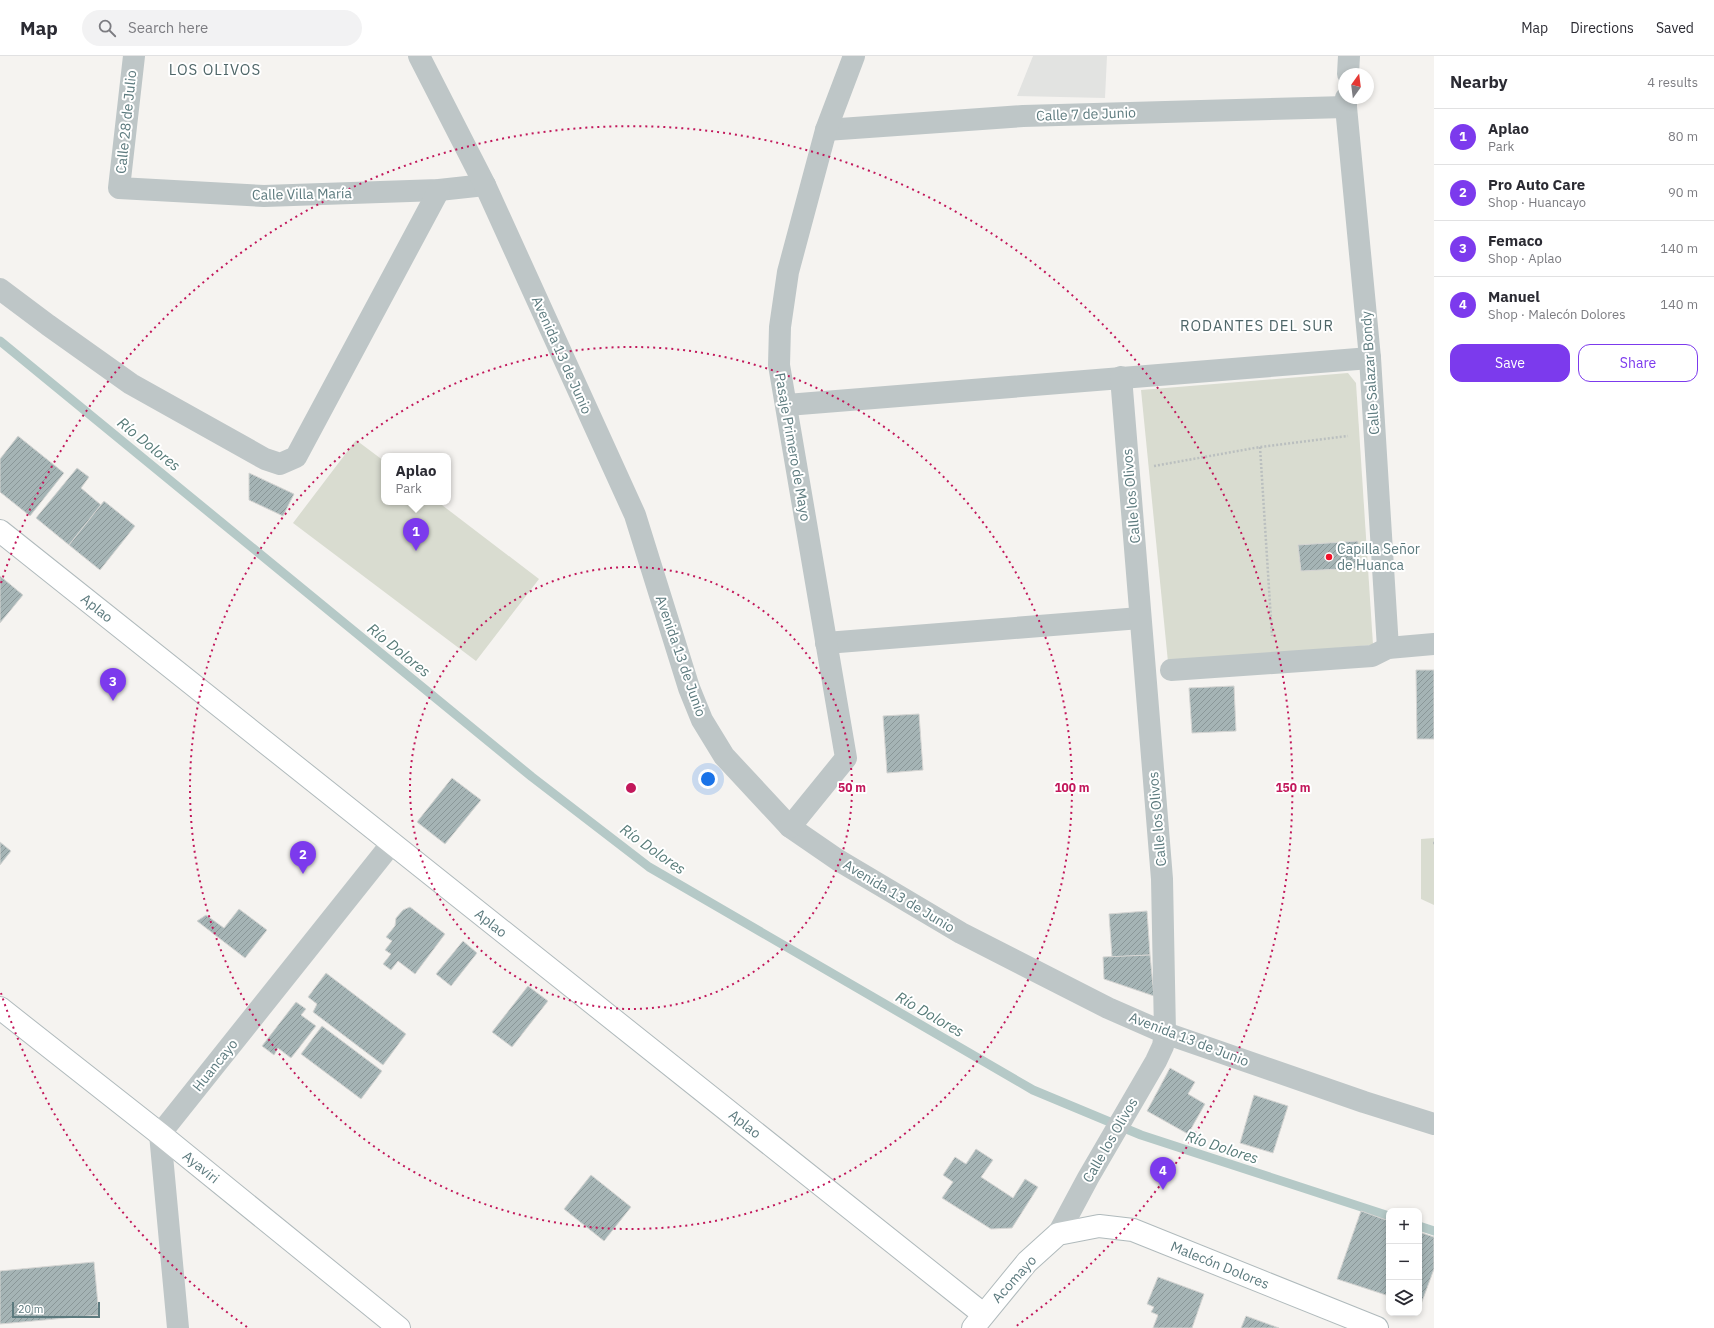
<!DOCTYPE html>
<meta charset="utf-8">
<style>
:root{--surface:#fff;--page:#f2f2f3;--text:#2b2b33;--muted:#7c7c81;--line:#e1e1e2;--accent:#7c3aed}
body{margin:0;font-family:"IBM Plex Sans",sans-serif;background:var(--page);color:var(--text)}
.controls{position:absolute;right:12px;bottom:12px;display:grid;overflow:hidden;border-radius:8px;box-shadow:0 2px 6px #0003}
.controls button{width:36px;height:36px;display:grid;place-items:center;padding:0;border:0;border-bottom:1px solid var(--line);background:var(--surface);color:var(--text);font:20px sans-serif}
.compass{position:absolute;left:1338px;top:12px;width:36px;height:36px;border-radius:50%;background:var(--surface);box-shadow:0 2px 6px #0003;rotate:14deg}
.scale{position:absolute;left:12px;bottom:10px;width:88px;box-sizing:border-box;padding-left:4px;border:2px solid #5c7a7e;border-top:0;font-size:11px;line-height:14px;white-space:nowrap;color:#5c7a7e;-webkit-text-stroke:3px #fff;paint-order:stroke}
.you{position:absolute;left:708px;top:723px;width:14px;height:14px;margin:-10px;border:3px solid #fff;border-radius:50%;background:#1a73e8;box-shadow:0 0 0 6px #1a73e833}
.badge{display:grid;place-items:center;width:26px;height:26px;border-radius:50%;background:var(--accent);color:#fff;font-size:13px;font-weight:700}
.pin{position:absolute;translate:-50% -33px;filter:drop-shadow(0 1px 2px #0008)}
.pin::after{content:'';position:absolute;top:21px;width:14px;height:12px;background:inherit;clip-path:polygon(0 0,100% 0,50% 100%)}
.popup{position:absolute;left:381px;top:397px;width:70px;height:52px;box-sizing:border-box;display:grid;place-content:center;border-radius:8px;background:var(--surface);filter:drop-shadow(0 1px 3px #0005);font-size:13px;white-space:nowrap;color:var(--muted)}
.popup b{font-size:15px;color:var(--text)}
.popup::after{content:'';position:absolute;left:50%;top:100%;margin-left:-8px;border:8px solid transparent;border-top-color:var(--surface)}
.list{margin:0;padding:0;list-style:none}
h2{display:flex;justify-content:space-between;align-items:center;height:52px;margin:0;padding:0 16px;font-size:17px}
h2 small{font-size:13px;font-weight:400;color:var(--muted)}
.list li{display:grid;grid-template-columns:26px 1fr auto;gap:12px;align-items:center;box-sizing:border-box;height:56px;padding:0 16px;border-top:1px solid var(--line)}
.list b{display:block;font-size:15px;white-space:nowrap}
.list p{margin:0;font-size:13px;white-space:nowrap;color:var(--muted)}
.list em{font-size:13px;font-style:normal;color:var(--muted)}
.actions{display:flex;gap:8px;padding:12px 16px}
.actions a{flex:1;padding:9px 0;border:1px solid var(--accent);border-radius:12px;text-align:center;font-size:14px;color:var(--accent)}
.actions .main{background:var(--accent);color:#fff}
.icon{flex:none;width:22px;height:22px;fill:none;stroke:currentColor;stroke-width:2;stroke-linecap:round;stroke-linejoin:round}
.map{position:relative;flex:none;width:1434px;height:1272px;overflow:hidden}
header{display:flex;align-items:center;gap:24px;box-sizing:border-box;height:56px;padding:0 20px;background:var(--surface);border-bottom:1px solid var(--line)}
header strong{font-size:19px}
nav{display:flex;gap:22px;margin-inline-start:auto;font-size:14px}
.search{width:280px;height:36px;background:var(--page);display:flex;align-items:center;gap:10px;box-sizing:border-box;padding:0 14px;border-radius:22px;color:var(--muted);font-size:15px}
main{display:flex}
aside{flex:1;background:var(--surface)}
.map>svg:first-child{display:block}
.built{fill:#e2e3e1}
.green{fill:#d9dcd0}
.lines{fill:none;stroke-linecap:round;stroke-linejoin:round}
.stream{stroke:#b5c9c7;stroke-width:9}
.building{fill:url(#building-hatch);stroke:#d5d5d3}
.secondary-casing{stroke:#b0babc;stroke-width:24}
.path{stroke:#babfbf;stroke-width:2.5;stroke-dasharray:2 2;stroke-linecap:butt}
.street{stroke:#bec6c7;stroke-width:22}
.secondary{stroke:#fff;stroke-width:22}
.ring{fill:none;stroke:#c2185b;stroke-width:2;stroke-dasharray:2 4}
.poi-dot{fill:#f3112a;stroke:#fff;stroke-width:1.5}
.labels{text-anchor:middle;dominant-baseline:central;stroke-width:4;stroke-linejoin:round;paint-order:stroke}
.street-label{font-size:14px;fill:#5c7a7e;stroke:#fff}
.poi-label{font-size:14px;fill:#5c7a7e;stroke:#fff;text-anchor:start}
.neighbourhood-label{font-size:15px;letter-spacing:1px;fill:#4f6668;stroke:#fff}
.water-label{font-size:15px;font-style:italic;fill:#577b78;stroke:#fff}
.centre{fill:#c2185b;stroke:#fff;stroke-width:2}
.ring-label{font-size:12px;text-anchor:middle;font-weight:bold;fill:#c2185b;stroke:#fff;stroke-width:4;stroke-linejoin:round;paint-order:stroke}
</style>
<header>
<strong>Map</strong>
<div class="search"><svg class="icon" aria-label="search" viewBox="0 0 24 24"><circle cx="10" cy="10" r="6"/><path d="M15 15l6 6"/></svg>Search here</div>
<nav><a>Map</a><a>Directions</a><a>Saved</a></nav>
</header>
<main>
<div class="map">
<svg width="1434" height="1272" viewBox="0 0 1434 1272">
<defs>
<pattern id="building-hatch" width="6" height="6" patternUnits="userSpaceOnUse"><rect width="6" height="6" fill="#a5b4b5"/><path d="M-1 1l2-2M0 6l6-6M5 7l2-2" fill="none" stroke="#8a9798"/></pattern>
</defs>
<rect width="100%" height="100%" fill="#f5f3f0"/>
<polygon class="built" points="1033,0 1107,0 1105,42 1017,40"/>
<g class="green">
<polygon points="1348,317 1356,327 1373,589 1168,606 1141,334"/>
<polygon points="356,384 384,405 384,446 438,446 539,523 476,605 293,467"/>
<polygon points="1434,782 1434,849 1421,843 1421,783"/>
</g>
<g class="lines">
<g class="stream">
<polyline points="0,285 532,721 649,811 1033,1034 1141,1079 1389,1160"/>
<polyline points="1419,1170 1434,1175"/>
</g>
</g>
<g class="building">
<polygon points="18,380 64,417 30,460 0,436 0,403"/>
<polygon points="77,412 89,421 81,432 101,449 69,489 36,462"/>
<polygon points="249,417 294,438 283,460 249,444"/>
<polygon points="104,445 135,470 100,514 69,489"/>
<polygon points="1358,485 1360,512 1301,515 1298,489"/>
<polygon points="0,520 23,539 0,567"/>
<polygon points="1416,614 1434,614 1434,683 1417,683"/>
<polygon points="1234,630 1236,675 1192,677 1189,632"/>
<polygon points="919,658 923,714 887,717 883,660"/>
<polygon points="452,722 481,744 445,788 417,766"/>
<polygon points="0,786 11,795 0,809"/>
<polygon points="410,851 445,878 415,918 398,905 391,914 383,908 391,898 385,894 392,885 386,881 395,870 396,862 403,854"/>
<polygon points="239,853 267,874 245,902 197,865 206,859 224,872"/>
<polygon points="1147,855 1150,899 1112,901 1109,858"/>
<polygon points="463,885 477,897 451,930 436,918"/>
<polygon points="1150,899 1154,940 1104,923 1103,901"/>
<polygon points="326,917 406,978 383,1009 313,956 317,948 308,941"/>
<polygon points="528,930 548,945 512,991 492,976"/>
<polygon points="296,946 306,953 301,959 316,970 291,1002 278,992 274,999 262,990"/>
<polygon points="322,970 382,1015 361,1043 301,998"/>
<polygon points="1170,1012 1195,1026 1188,1038 1205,1048 1188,1078 1147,1055"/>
<polygon points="1254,1039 1288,1050 1273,1097 1240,1087"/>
<polygon points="976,1093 993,1104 981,1121 1013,1142 1025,1123 1038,1131 1012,1172 991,1173 942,1142 953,1126 943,1119 955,1101 966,1108"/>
<polygon points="591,1119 631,1151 604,1185 564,1153"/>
<polygon points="1361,1155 1389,1165 1389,1240 1337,1223"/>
<polygon points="1419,1176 1434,1181 1434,1213 1420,1251 1419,1251"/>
<polygon points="94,1206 99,1259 0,1268 0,1215"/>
<polygon points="1158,1221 1204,1238 1192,1272 1153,1272 1158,1259 1151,1256 1154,1251 1147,1248"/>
<polygon points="1246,1260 1279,1272 1241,1272"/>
</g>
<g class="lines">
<g class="secondary-casing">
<g id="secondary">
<polyline points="0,475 983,1258"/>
<polyline points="0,952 160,1078 399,1272"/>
<polyline points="973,1272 1027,1206 1058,1178 1099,1170 1133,1174 1377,1272"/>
</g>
</g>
<g class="path">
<polyline points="1260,391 1272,580"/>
<polyline points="1154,410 1260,391 1348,380"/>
<polyline points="1433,787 1434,787"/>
</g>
<g class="street">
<polyline points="134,0 119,132 264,140 439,134 485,129"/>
<polyline points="419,0 485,129 635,459 689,632 702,664 724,700 790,771 838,804 961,877 1108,952 1165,977 1364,1046 1434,1068"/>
<polyline points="1348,18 1349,0"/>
<polyline points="1346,42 1346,51 1370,302 1388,592"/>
<polyline points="826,74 1023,60 1346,51"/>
<polyline points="0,233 48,269 131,328 265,403 280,408 296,401 439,134"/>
<polyline points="787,349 1370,302"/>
<polyline points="826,587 1140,562"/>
<polyline points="1171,614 1372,600 1388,592 1434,588"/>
<polyline points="790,771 846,702 779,309 780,271 788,216 826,74 854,0"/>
<polyline points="1058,1178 1088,1122 1156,1005 1163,990 1165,977 1162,823 1121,321"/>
<polyline points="178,1272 160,1078 392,787"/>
</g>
<use href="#secondary" class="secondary"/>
</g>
<g class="ring">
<circle cx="631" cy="732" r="221"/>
<circle cx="631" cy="732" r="441"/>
<path d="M247 1271A662 662 0 0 1 1 937M1 527A662 662 0 1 1 1015 1271"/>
</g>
<circle class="poi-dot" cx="1329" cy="501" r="4"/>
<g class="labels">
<g class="street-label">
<text transform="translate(1086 58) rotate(-2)">Calle 7 de Junio</text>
<text transform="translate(126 66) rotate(-84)">Calle 28 de Julio</text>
<text transform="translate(302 138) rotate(-1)">Calle Villa María</text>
<text transform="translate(562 299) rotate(66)">Avenida 13 de Junio</text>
<text transform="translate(1370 317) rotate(-94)">Calle Salazar Bondy</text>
<text transform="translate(793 391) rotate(80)">Pasaje Primero de Mayo</text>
<text transform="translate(1131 440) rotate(-95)">Calle los Olivos</text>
<text transform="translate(97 552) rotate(39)">Aplao</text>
<text transform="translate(681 600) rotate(71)">Avenida 13 de Junio</text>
<text transform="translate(1157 763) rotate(-95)">Calle los Olivos</text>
<text transform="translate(899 840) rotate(31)">Avenida 13 de Junio</text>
<text transform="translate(491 867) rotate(38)">Aplao</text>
<text transform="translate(1189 983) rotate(21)">Avenida 13 de Junio</text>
<text transform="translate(215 1009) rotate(-51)">Huancayo</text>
<text transform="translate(745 1068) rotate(38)">Aplao</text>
<text transform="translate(1110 1084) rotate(-60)">Calle los Olivos</text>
<text transform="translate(201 1111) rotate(39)">Ayaviri</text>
<text transform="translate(1220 1209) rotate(22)">Malecón Dolores</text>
<text transform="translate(1014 1223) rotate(-48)">Acomayo</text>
</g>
<g class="poi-label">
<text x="1337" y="493">Capilla Señor<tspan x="1337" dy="16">de Huanca</tspan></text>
</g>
<g class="neighbourhood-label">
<text x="215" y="13">LOS OLIVOS</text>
<text x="1257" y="269">RODANTES DEL SUR</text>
</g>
<g class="water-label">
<text transform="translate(149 388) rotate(39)">Río Dolores</text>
<text transform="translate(399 594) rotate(39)">Río Dolores</text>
<text transform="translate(653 793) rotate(35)">Río Dolores</text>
<text transform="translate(930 958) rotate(30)">Río Dolores</text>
<text transform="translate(1222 1091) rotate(18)">Río Dolores</text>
</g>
</g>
<circle cx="631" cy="732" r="6" class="centre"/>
<g class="ring-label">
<text x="852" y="736">50 m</text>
<text x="1072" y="736">100 m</text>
<text x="1293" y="736">150 m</text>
</g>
</svg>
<div class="controls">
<button>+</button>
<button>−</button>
<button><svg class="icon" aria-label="layers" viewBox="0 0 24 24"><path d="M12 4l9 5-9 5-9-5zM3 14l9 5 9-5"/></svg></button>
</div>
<svg class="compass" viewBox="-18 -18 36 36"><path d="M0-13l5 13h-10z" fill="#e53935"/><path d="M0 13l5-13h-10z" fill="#7c7c81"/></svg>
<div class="scale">20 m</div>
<div class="you"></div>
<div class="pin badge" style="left:416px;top:495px">1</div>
<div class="popup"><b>Aplao</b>Park</div>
<div class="pin badge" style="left:303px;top:818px">2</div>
<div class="pin badge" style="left:113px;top:645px">3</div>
<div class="pin badge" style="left:1163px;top:1134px">4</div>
</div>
<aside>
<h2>Nearby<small>4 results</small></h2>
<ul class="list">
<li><span class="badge">1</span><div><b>Aplao</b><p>Park</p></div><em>80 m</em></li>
<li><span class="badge">2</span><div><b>Pro Auto Care</b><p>Shop · Huancayo</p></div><em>90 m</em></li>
<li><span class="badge">3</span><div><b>Femaco</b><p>Shop · Aplao</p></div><em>140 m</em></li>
<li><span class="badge">4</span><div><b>Manuel</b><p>Shop · Malecón Dolores</p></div><em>140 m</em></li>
</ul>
<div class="actions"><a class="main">Save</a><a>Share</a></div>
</aside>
</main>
